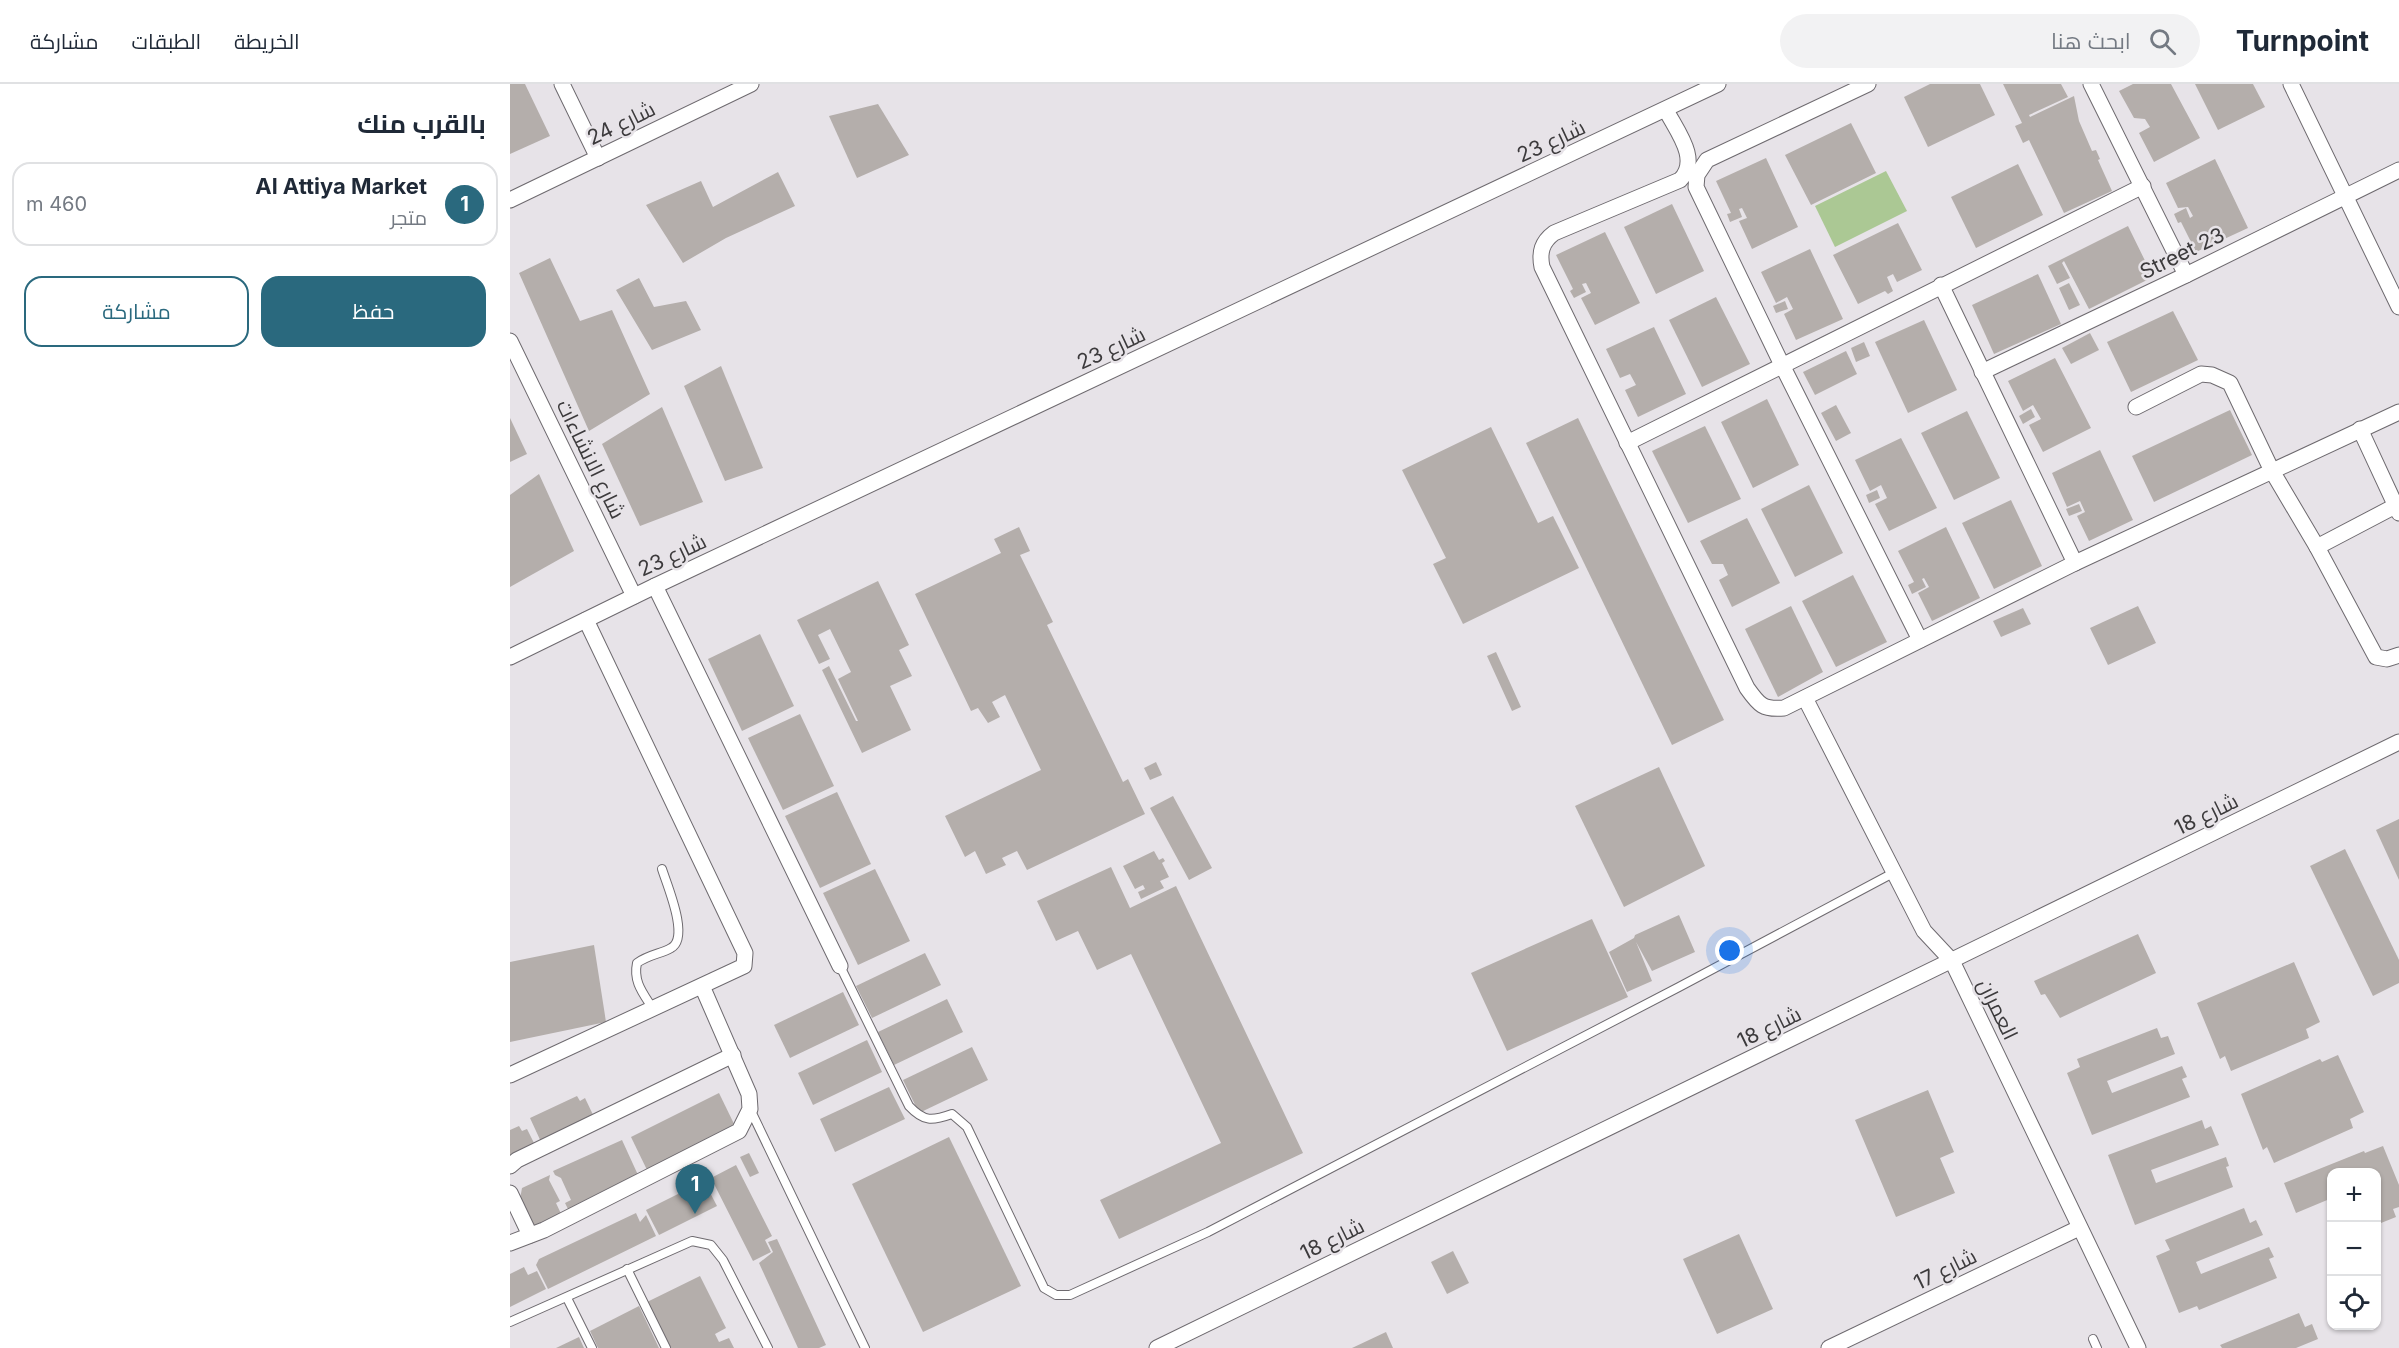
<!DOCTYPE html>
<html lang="ar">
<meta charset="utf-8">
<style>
:root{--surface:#fff;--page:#f2f2f3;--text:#1f2937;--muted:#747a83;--line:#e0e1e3;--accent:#2a697e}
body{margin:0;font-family:Inter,Cairo,sans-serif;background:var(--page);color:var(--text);direction:rtl}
.controls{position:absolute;right:18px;bottom:18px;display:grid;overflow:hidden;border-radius:12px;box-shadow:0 2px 4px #0004}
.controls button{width:54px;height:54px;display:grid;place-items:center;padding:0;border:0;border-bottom:2px solid var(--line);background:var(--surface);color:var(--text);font:30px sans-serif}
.you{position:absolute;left:1220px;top:867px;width:21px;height:21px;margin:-15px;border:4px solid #fff;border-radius:50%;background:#1a73e8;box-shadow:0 0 0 9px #1a73e833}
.badge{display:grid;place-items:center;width:39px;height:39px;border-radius:50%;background:var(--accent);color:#fff;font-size:20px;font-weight:700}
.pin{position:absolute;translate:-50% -50px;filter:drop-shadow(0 2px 3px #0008)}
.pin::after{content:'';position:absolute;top:32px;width:21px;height:18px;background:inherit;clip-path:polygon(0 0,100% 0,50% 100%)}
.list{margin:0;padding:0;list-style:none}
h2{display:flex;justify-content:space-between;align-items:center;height:78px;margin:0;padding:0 24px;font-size:26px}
h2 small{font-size:20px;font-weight:400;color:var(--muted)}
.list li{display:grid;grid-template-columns:39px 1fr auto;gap:18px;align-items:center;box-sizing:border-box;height:84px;margin:0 12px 12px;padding:0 12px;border:2px solid var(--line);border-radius:18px}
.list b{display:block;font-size:22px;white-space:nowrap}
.list p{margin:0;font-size:20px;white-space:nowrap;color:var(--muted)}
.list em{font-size:20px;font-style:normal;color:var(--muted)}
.actions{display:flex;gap:12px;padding:18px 24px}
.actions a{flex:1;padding:14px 0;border:2px solid var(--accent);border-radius:18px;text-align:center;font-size:21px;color:var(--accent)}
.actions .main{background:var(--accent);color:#fff}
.icon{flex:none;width:33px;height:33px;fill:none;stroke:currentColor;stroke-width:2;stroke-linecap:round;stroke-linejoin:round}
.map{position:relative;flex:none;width:1889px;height:1264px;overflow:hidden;direction:ltr}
header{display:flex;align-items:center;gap:36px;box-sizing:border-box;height:84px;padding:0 30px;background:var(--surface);border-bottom:2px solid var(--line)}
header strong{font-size:28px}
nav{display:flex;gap:33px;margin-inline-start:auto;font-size:21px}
.search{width:420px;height:54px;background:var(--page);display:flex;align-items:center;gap:15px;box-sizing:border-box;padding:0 21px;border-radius:33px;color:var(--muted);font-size:22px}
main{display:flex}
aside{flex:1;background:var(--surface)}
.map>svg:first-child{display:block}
.garden{fill:#abc894}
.building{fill:#b4aeab}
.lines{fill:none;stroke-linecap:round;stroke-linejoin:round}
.lane-casing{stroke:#6e6a6f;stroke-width:10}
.street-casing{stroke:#6e6a6f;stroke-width:17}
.lane{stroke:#fff;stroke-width:8}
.street{stroke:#fff;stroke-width:15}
.labels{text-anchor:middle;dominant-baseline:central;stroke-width:5;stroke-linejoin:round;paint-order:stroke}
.street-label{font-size:21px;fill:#3c3a3c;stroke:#e7e3e8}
</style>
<header>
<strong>Turnpoint</strong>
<div class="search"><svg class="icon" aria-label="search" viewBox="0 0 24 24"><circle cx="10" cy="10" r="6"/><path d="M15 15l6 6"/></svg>ابحث هنا</div>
<nav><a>الخريطة</a><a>الطبقات</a><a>مشاركة</a></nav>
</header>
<main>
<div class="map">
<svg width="1889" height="1264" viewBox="0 0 1889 1264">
<rect width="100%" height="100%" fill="#e7e3e8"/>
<polygon class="garden" points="1376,87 1397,127 1325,163 1305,122"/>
<g class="building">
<polygon points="0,0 15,0 40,52 0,70"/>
<polygon points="1420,0 1470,0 1485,31 1418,63 1394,13"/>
<polygon points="1493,0 1551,0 1558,13 1519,31 1520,33 1564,12 1569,37 1582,67 1586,66 1590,75 1588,76 1602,107 1554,129 1519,56 1513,59 1505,42 1512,39"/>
<polygon points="1623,0 1661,0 1690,54 1644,78 1629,49 1640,43 1635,35 1624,34 1609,7"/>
<polygon points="1685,0 1743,0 1755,23 1708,46"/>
<polygon points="368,20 399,71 347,94 319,32"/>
<polygon points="1341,39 1366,89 1301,121 1275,71"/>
<polygon points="1256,74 1288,143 1242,165 1229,137 1237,134 1232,124 1229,125 1232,133 1220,138 1217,130 1221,129 1206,97"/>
<polygon points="1705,75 1738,144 1686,168 1671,138 1668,139 1664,130 1676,124 1680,134 1683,132 1678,123 1668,124 1656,99"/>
<polygon points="1508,80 1533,131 1466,164 1441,113"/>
<polygon points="268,88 285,122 216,154 173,179 136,121 191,97 203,123"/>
<polygon points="1162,120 1194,187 1146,210 1114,143"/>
<polygon points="1388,139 1412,186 1387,198 1383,190 1377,193 1383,207 1378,210 1375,207 1348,220 1323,171"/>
<polygon points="1618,142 1643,193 1579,225 1554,177 1552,179 1560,194 1547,200 1538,182"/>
<polygon points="1095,148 1130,219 1085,241 1071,214 1081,209 1076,199 1072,200 1076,208 1064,214 1060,207 1063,205 1046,171"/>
<polygon points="1300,165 1333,235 1286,256 1274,230 1283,225 1277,213 1266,219 1251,188"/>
<polygon points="40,174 70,237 102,226 140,310 79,347 9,189"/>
<polygon points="1528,190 1551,240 1484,270 1462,221"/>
<polygon points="129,194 144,223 176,217 191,246 142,266 106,206"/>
<polygon points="1559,199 1570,221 1559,226 1549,204"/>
<polygon points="1206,213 1240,280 1192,303 1159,236"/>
<polygon points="1275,217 1278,225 1266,229 1263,222"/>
<polygon points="1663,227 1688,276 1621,308 1597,258"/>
<polygon points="1414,236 1447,306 1398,329 1365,258"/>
<polygon points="1144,243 1176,310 1128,333 1115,306 1126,301 1120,290 1110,294 1096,265"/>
<polygon points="1580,249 1589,266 1561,280 1552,264"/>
<polygon points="1354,258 1360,272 1346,278 1341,264"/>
<polygon points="1336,267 1347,290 1305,311 1293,288"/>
<polygon points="1545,274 1581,344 1533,368 1519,341 1531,335 1523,321 1513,327 1498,297"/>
<polygon points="211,282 253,384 215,397 174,302"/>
<polygon points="1257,315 1289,381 1243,404 1211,338"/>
<polygon points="1326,321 1341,349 1326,357 1311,329"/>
<polygon points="152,323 193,418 130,442 92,360"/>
<polygon points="1521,325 1525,333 1513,340 1509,332"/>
<polygon points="1720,326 1742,371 1644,418 1622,372"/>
<polygon points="1457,327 1490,394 1444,416 1411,349"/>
<polygon points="0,334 17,370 0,378"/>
<polygon points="1068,334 1214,636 1162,661 1016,359"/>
<polygon points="1195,342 1231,415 1178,439 1142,367"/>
<polygon points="981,343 1028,439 1043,432 1069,484 953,540 923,480 936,474 892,386"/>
<polygon points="1391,354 1427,424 1379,447 1365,420 1377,414 1371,401 1360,407 1345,376"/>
<polygon points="1590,366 1623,436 1579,457 1567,432 1575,428 1570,417 1557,423 1542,389"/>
<polygon points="29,390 64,467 0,503 0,411"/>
<polygon points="1299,401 1333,469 1285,493 1251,425"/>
<polygon points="1367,406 1370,414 1359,419 1356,411"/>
<polygon points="1501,416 1532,482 1484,505 1452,439"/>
<polygon points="1569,420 1572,427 1559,432 1556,425"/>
<polygon points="1237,434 1270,499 1222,523 1209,496 1218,491 1213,480 1202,480 1190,457"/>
<polygon points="509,443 520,467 510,471 543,538 537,541 613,698 618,695 635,730 517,786 507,767 492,774 496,781 476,790 465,767 455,773 435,732 531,686 495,611 482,618 490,633 478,639 468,624 461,627 405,510 491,469 484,455"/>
<polygon points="1436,443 1470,514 1422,537 1408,509 1419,503 1414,494 1412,495 1416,503 1402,510 1398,501 1404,498 1388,467"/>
<polygon points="1343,491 1377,558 1326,583 1292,517"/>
<polygon points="368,497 399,561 389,566 402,592 380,602 401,646 352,669 312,586 319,582 346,637 348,637 328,595 341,588 320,545 308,551 320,575 309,580 287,536"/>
<polygon points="1281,522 1313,588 1268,613 1235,545"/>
<polygon points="1628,522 1646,559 1598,581 1580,544"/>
<polygon points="1513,524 1521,540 1491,553 1483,537"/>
<polygon points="250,550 284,622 232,647 198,575"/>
<polygon points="986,568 1011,623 1002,627 977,572"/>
<polygon points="290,630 324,702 273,726 238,654"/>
<polygon points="646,678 652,691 640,696 634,684"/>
<polygon points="1149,683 1195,782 1114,823 1065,722"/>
<polygon points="327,708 361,780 310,804 275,732"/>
<polygon points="663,712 702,784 679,796 640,724"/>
<polygon points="1889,735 1889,796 1866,746"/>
<polygon points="1835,765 1889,876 1889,899 1863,912 1800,782"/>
<polygon points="644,767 649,776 653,774 655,777 652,779 659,793 650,797 654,804 631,815 628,808 635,805 633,801 625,805 613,782"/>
<polygon points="601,783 620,824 666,802 793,1069 609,1155 590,1116 711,1059 621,870 587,886 568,847 546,857 527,817"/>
<polygon points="365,785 400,857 348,881 313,809"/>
<polygon points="1169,831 1185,868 1142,887 1126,858 1142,897 1117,908 1099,868 1124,854 1125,851"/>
<polygon points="1082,835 1118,913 997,967 961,889"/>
<polygon points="1628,850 1646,889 1550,934 1535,910 1531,911 1524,897"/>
<polygon points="84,861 96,938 0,958 0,878"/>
<polygon points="415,869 431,901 362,934 346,902"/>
<polygon points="1784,878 1810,938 1796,945 1799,954 1721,987 1715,972 1710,975 1687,919"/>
<polygon points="333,908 349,941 280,974 264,941"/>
<polygon points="437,915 453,948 384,981 368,948"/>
<polygon points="1647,944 1651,954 1658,952 1665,970 1597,997 1602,1009 1672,982 1677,993 1672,995 1680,1013 1582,1051 1557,989 1570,983 1567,975"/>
<polygon points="357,956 372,988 303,1021 288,989"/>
<polygon points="462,963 478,996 409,1029 393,996"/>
<polygon points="1828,971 1854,1028 1840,1035 1843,1044 1764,1079 1757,1063 1753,1066 1731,1010 1810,975 1812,978"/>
<polygon points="379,1003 395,1035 325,1068 310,1035"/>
<polygon points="1418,1006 1444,1068 1430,1074 1445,1109 1386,1133 1345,1036"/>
<polygon points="209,1009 226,1044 138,1088 121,1053"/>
<polygon points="67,1012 70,1017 75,1014 85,1035 32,1060 20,1034"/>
<polygon points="1692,1036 1695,1045 1701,1042 1709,1061 1641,1086 1646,1099 1716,1073 1719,1082 1716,1083 1723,1103 1625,1141 1598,1071"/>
<polygon points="9,1042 12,1047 17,1045 27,1065 0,1078 0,1046"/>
<polygon points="439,1053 511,1202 413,1248 342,1100"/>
<polygon points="112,1056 128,1091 113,1102 58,1125 55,1119 61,1116 51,1094 45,1091 43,1087"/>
<polygon points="1873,1062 1889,1101 1889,1123 1883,1125 1886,1133 1866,1141 1866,1088 1822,1088 1822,1114 1786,1129 1774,1099 1854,1067 1855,1069"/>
<polygon points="239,1069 249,1089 240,1093 230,1073"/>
<polygon points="226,1081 262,1152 255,1156 261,1168 243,1177 201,1094"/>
<polygon points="40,1091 39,1096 50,1117 46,1119 53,1134 27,1147 10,1115 12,1104"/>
<polygon points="194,1097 207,1122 149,1151 136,1126"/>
<polygon points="1734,1124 1740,1139 1746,1136 1753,1151 1686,1178 1691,1190 1759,1163 1764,1173 1759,1175 1767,1194 1689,1226 1687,1222 1669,1229 1646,1172 1660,1166 1655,1156"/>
<polygon points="126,1129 130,1138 136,1131 146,1152 38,1205 26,1181 29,1175"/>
<polygon points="1229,1150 1263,1225 1207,1250 1173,1175"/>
<polygon points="267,1155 316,1261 309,1264 288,1264 249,1179 263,1168 258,1158"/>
<polygon points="943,1167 959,1199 937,1210 921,1178"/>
<polygon points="14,1183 18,1191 27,1187 36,1205 0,1223 0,1190"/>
<polygon points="190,1192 216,1244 205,1250 209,1258 219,1254 224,1264 161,1264 137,1218"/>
<polygon points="129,1222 149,1264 88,1264 80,1247"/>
<polygon points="1789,1229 1795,1243 1802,1240 1808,1255 1786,1264 1712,1264 1710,1261"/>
<polygon points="876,1248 883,1264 842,1264"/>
<polygon points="69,1253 74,1264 46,1264"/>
</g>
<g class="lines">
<g class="lane-casing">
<g id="lane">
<path d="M330,882l69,140c15,16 23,15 43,8l15,13 77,161 12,7h14l138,-63 471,-245 216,-115"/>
<path d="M143,925c-10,-16 -20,-27 -16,-46 13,-9 24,-9 34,-15 19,-10 -4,-63 -9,-79"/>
<polyline points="240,1025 355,1264"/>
<polyline points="117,1185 156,1264"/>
<polyline points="57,1214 82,1264"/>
<polyline points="0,1238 182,1157 201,1161 213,1176 258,1264"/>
<polyline points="1583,1255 1587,1264"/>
</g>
</g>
<g class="street-casing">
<g id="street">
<polyline points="52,0 88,74"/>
<polyline points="1358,0 1197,76 1187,91 1186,103 1272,281 1410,556"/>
<polyline points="1581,0 1676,191"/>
<polyline points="1781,0 1889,223"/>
<path d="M1156,26c10,20 35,50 14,70l-126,53c-12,9 -15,19 -12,34l205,421c12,17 16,22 37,20l291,-145 324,-151"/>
<polyline points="0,116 241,0"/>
<polyline points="1431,201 1565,479"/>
<polyline points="0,257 124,512"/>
<polyline points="1472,288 1676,191 1889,86"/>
<polyline points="1626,323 1691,290 1702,291 1720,299 1762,387 1807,463 1866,573 1877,575 1889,571"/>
<polyline points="1850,345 1889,429"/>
<polyline points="1117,359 1633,102"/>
<polyline points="1807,463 1889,420"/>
<polyline points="145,502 330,882"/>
<polyline points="0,573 145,502 1208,0"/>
<polyline points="1295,614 1414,847 1442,877 1628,1264"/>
<polyline points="0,991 234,882 235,869 76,536"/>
<polyline points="0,1082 7,1076 223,971"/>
<polyline points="0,1109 20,1151"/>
<polyline points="0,1159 34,1146 229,1047 240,1025 239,1010 192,902"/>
<polyline points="647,1264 1889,658"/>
<polyline points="1319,1264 1569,1144"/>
</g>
</g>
<use href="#lane" class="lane"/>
<use href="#street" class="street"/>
</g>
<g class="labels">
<g class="street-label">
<text transform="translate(111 39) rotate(-26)">شارع 24</text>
<text transform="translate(1041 57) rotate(-25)">شارع 23</text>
<text transform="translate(1672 169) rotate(-26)">Street 23</text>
<text transform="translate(601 264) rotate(-25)">شارع 23</text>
<text transform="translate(81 375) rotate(64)">شارع الانشاءات</text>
<text transform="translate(162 471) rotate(-25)">شارع 23</text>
<text transform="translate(1696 730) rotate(-26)">شارع 18</text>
<text transform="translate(1488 925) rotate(64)">العمران</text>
<text transform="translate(1259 943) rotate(-26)">شارع 18</text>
<text transform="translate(822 1155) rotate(-26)">شارع 18</text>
<text transform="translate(1435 1185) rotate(-26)">شارع 17</text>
</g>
</g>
</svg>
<div class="controls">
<button>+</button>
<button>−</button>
<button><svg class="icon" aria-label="locate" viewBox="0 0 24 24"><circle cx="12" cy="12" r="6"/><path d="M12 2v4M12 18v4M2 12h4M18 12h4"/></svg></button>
</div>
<div class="you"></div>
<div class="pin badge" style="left:185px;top:1130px">1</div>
</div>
<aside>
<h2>بالقرب منك<small></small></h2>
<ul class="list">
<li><span class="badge">1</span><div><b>Al Attiya Market</b><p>متجر</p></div><em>460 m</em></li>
</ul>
<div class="actions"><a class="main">حفظ</a><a>مشاركة</a></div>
</aside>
</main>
